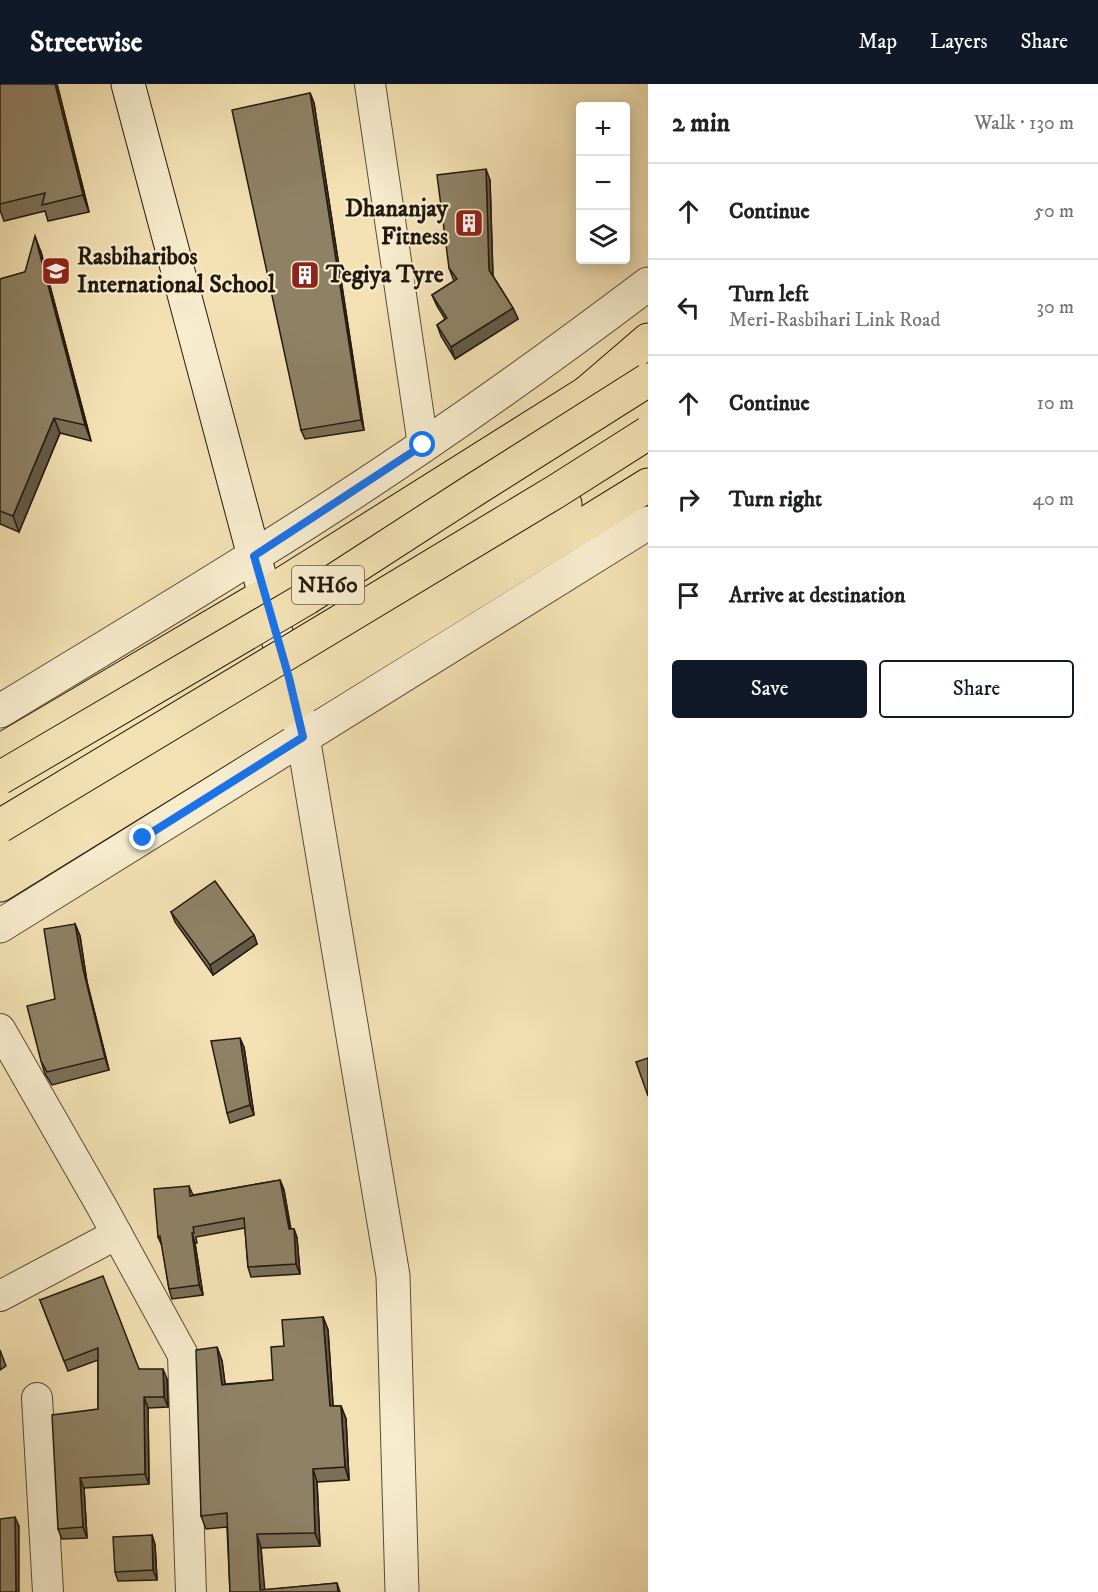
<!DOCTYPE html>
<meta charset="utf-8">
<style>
:root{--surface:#fff;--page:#f6f6f6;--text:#202124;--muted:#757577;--line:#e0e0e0;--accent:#111827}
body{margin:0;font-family:"IM FELL DW Pica",serif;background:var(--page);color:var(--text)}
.controls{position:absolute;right:18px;top:18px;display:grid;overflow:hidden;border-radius:6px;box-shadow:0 3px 15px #0003}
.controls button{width:54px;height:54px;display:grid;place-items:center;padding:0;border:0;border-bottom:2px solid var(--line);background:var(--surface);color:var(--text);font:30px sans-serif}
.stop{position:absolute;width:18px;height:18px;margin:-14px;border:4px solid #1a73e8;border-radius:50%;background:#fff}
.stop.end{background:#1a73e8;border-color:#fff;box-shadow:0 2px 6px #0008}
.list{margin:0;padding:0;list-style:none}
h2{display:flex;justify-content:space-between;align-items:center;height:78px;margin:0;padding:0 24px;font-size:26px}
h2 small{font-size:20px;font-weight:400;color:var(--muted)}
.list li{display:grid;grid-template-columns:39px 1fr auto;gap:18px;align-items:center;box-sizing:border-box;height:96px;padding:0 24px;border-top:2px solid var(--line)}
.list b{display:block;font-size:22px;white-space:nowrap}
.list p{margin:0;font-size:20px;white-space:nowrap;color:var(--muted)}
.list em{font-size:20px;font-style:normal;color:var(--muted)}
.actions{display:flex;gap:12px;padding:18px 24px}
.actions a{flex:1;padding:14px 0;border:2px solid var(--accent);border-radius:6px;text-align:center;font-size:21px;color:var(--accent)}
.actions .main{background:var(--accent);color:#fff}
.icon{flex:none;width:33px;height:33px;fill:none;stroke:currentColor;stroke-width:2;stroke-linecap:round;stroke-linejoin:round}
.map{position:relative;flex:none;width:648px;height:1508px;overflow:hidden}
header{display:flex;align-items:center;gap:36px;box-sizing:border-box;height:84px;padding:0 30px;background:var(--accent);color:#fff}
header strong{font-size:28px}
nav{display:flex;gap:33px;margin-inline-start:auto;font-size:21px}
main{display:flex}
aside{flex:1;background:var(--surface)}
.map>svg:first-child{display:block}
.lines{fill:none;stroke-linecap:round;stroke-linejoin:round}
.minor-casing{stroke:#564c39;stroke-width:32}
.tertiary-casing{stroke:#564c39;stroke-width:35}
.secondary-casing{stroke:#221a10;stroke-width:35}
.primary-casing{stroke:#221a10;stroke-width:35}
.motorway-casing{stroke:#221a10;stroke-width:35}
.minor{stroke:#f7ecce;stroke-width:30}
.tertiary{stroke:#f7ecce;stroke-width:33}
.secondary{stroke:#f7ecce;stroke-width:33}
.primary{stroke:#f3e1b3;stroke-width:33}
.motorway{stroke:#f3e1b3;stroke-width:33}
.motorway-bridge-casing{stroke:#221a10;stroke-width:35;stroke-linecap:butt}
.motorway-bridge{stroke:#f3e1b3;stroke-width:33}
.wall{fill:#7b6f57;stroke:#221a10;stroke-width:1.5}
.shaded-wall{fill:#645a47;stroke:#221a10;stroke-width:1.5}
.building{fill:#8f8165;stroke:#221a10;stroke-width:1.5}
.route{stroke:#1a73e8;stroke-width:8}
.labels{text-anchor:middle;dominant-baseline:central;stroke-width:4.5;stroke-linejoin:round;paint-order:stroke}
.shield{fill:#f7ecce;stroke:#625949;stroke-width:1.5}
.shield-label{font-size:22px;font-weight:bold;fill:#221a10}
.poi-label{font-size:24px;font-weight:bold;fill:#221a10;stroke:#f7ecce;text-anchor:start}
</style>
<header>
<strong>Streetwise</strong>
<nav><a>Map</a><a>Layers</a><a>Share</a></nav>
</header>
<main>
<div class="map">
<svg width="648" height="1508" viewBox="0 0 648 1508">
<rect width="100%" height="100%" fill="#f3e1b3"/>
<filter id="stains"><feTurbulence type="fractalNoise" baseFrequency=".00333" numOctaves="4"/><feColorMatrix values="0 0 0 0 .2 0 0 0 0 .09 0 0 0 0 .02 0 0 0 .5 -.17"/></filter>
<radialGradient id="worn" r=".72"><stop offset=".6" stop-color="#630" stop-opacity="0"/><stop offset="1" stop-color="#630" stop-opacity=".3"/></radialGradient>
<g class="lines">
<g class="minor-casing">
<g id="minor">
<polyline points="370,0 423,361"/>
<polyline points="0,945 102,1123 183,1271 191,1508"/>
<polyline points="0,1212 117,1150"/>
<polyline points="37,1314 48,1508"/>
</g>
</g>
<g class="tertiary-casing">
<g id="tertiary">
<polyline points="295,620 303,653 393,1192 402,1508"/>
<path d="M0,627c84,-51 169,-102 252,-154 135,-83 269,-177 396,-273"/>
<polyline points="0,842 648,439"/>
</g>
</g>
<g class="secondary-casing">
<polyline id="secondary" points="128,0 254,472 290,597"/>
</g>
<g class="primary-casing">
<g id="primary">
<polyline points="0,667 265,511 607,296"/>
<polyline points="0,767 289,593 565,420"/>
</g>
</g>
<g class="motorway-casing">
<g id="motorway">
<polyline points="584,311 648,256"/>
<polyline points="0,801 648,401"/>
</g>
</g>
<use href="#minor" class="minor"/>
<use href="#tertiary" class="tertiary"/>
<use href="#secondary" class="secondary"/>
<use href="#primary" class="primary"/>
<use href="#motorway" class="motorway"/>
<g class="motorway-bridge-casing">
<g id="motorway-bridge">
<polyline points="0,694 307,514 474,406 648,296"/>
<polyline points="0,742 555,408 648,349"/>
</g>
</g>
<use href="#motorway-bridge" class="motorway-bridge"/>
</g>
<g class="wall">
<polygon points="0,0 57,0 89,128 48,137 45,127 4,137 0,126"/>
<polygon points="310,9 314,19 364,346 305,355 301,346"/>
<polygon points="490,96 493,192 513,224 518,235 455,275 441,252 437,241 445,235 437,222 432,211 454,197 449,184"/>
<polygon points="41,168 91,357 60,349 19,448 0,440 0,195 25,188"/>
<polygon points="171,828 254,851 257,860 213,891 175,838"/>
<polygon points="75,840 80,852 87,898 109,986 52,1001 45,990 41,977 55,915"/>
<polygon points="244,963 254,1031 230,1039 227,1029"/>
<polygon points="280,1096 284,1106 291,1145 294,1145 297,1154 300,1190 251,1193 248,1183 245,1144 196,1153 197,1159 195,1159 203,1211 172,1215 169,1205 162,1162 158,1153 189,1102 193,1111"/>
<polygon points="40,1216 139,1285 167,1295 168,1323 148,1324 149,1400 84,1404 87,1454 62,1455 58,1445 98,1325 98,1276 68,1287"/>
<polygon points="323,1233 328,1246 333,1322 341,1322 346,1335 349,1396 317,1398 320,1462 261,1464 264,1506 337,1499 340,1508 230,1508 227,1443 206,1445 201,1432 217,1263 222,1277 225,1300 273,1296 284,1262"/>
<polygon points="0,1266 6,1282 0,1286"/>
<polygon points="152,1451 155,1461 157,1496 118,1497 115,1488"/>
</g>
<g class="shaded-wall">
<polygon points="55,0 57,0 89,128 83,111"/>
<polygon points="310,9 314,19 364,346 361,336"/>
<polygon points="486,85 490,96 493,197 489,186"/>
<polygon points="35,152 41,168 91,357 85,341"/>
<polygon points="513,224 518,235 455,275 451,263"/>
<polygon points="54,334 60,349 19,448 13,432"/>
<polygon points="75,840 80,852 87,898 109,986 105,974 83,885"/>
<polygon points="254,851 257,860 213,891 210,881"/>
<polygon points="240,954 244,963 254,1031 250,1021"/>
<polygon points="280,1096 284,1106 292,1155 289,1145"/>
<polygon points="294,1145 297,1154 300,1190 296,1180"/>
<polygon points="192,1149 195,1159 203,1211 199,1201"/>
<polygon points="323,1233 328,1246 334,1335 330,1322"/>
<polygon points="217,1263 222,1277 227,1314 222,1301"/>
<polygon points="163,1285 167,1295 168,1323 164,1313"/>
<polygon points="144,1313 148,1324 149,1400 145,1390"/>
<polygon points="341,1322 346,1335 349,1396 345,1383"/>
<polygon points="313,1385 317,1398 320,1462 315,1449"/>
<polygon points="80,1394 84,1404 87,1454 83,1443"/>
<polygon points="15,1433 19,1442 19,1508 16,1508"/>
<polygon points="257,1450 261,1464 265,1508 260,1506"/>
<polygon points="152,1451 155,1461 157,1496 153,1486"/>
</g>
<g class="building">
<polygon points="0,0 55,0 83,111 42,121 45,109 0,120"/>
<polygon points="310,9 361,336 301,346 232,26"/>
<polygon points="486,85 489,186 513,224 451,263 437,241 447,234 432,211 457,195 449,184 437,91"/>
<polygon points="35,152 85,341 54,334 13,432 0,427 0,195 25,188"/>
<polygon points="215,797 254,851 210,881 171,828"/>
<polygon points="75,840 83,885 105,974 47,988 41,977 27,922 55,915 44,845"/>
<polygon points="240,954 250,1021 227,1029 211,957"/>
<polygon points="648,974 648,1012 636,978"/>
<polygon points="280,1096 289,1145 294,1145 296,1180 248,1183 244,1134 193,1143 194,1149 192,1149 199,1201 169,1205 160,1152 158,1153 154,1105 189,1102 190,1112"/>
<polygon points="103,1192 139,1285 163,1285 164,1313 144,1313 145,1390 80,1394 83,1443 58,1445 52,1331 98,1325 98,1264 64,1277 40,1216"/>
<polygon points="323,1233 330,1322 341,1322 345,1383 313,1385 315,1449 257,1450 260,1506 337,1499 338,1508 230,1508 227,1429 201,1432 196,1266 217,1263 222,1301 273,1296 271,1263 284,1262 282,1236"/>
<polygon points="15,1433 16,1508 0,1508 0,1435"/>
<polygon points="152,1451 153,1486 115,1488 113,1453"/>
</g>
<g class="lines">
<polyline class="route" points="143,754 303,653 289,594 254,472 423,361"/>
</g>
<defs>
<g id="building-square" transform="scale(1.5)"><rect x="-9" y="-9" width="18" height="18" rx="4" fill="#8f2418" stroke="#f7ecce"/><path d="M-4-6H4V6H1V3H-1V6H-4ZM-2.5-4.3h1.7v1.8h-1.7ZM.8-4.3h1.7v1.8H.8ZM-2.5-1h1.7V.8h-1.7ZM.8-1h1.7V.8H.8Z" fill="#fff"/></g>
<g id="school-square" transform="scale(1.5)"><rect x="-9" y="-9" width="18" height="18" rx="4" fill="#8f2418" stroke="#f7ecce"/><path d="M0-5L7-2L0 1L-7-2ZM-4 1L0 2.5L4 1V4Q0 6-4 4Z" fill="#fff"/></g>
</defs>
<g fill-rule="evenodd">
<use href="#building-square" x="469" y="139"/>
<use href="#school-square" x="56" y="187"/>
<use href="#building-square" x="305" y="191"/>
</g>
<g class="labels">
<rect class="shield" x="292" y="482" width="72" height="38" rx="4.5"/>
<g class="shield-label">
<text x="328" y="501">NH60</text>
</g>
<g class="poi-label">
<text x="448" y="125" text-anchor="end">Dhananjay<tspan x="448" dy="28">Fitness</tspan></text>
<text x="77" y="173">Rasbiharibos<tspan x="77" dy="28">International School</tspan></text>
<text x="326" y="191">Tegiya Tyre</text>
</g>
</g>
<rect width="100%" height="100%" filter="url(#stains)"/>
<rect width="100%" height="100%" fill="url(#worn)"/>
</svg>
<div class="controls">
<button>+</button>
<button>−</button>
<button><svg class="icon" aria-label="layers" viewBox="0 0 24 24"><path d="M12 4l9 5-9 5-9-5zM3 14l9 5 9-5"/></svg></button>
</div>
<div class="stop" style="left:423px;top:361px"></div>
<div class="stop end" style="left:143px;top:754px"></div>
</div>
<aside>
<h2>2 min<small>Walk · 130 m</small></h2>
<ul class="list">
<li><svg class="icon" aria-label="ahead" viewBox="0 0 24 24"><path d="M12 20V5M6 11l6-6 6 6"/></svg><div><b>Continue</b></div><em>50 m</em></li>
<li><svg class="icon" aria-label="left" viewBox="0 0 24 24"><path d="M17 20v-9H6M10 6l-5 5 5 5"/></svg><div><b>Turn left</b><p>Meri-Rasbihari Link Road</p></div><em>30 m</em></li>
<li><svg class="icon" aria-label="ahead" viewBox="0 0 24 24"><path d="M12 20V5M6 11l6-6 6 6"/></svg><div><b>Continue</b></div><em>10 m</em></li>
<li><svg class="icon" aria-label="right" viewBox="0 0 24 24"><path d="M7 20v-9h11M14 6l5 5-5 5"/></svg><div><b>Turn right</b></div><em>40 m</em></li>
<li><svg class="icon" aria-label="arrive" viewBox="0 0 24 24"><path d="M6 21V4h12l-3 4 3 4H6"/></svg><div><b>Arrive at destination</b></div></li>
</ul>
<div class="actions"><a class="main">Save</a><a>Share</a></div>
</aside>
</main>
